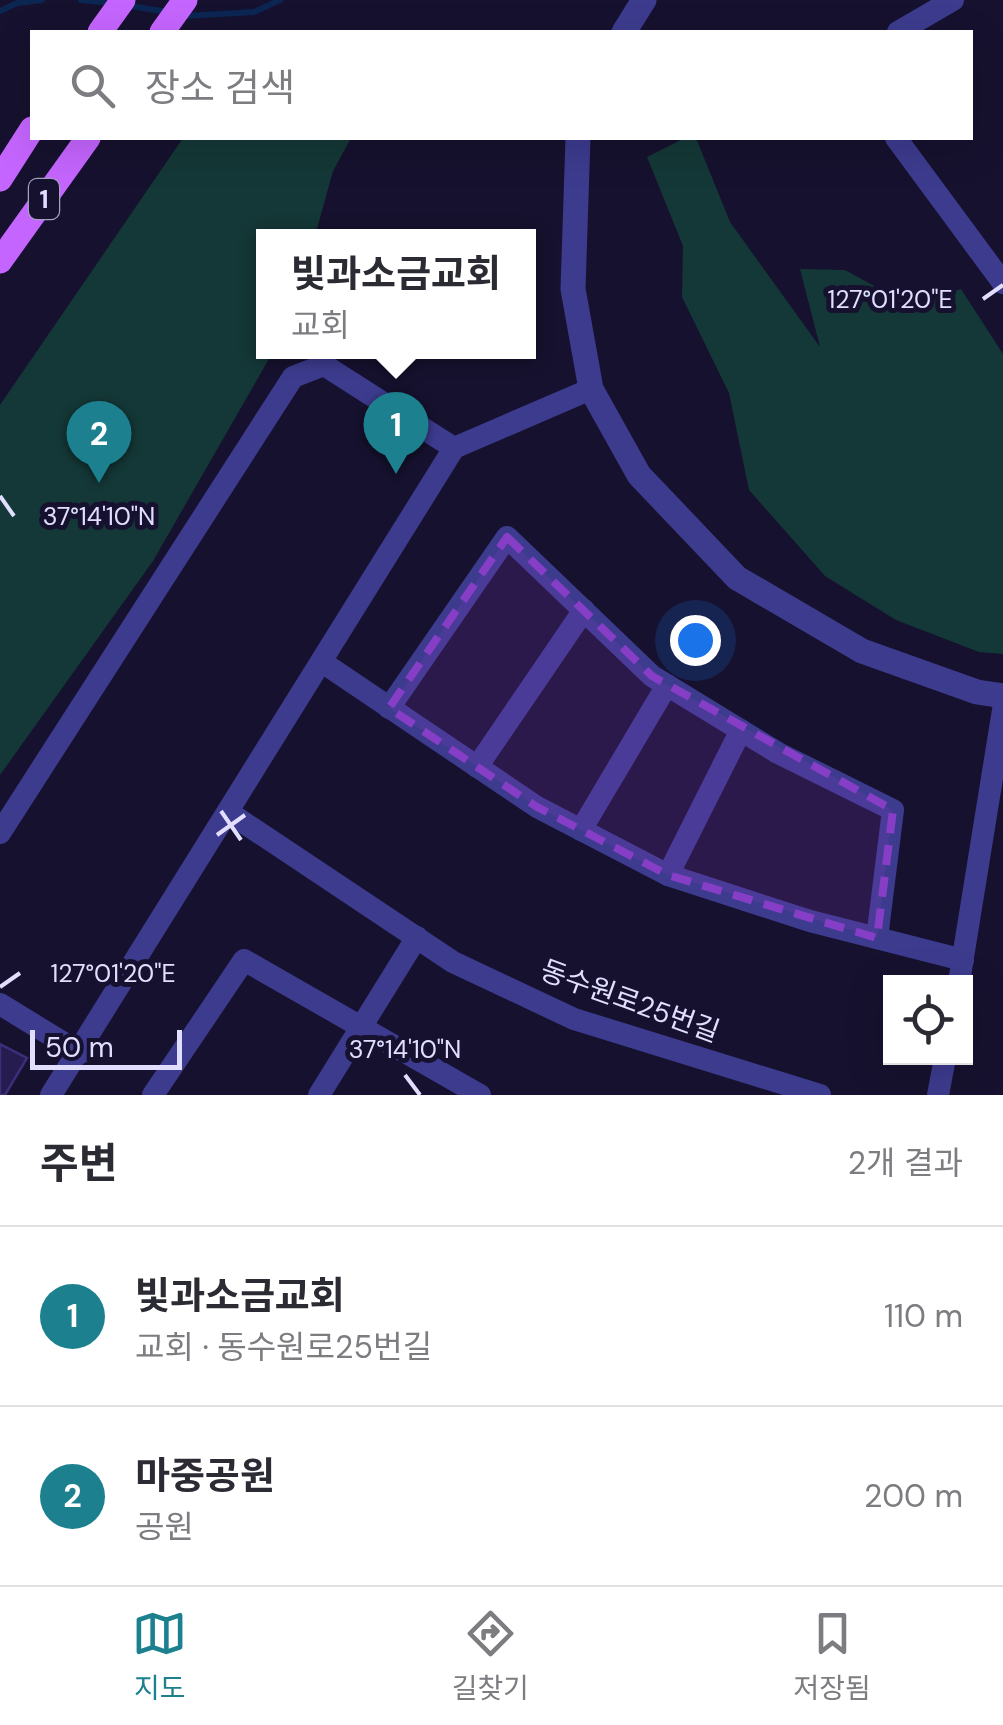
<!DOCTYPE html>
<html lang="ko">
<meta charset="utf-8">
<style>
:root{--surface:#fff;--page:#f7f7f7;--text:#2b2b33;--muted:#7c7c81;--line:#e1e1e2;--accent:#1c808f}
body{margin:0;font-family:"DM Sans","Noto Sans KR",sans-serif;background:var(--page);color:var(--text)}
.controls{position:absolute;right:30px;bottom:30px;display:grid;overflow:hidden;border-radius:0px;box-shadow:0 10px 40px #0002}
.controls button{width:90px;height:90px;display:grid;place-items:center;padding:0;border:0;border-bottom:2px solid var(--line);background:var(--surface);color:var(--text);font:50px sans-serif}
.scale{position:absolute;left:30px;bottom:25px;width:152px;box-sizing:border-box;padding-left:10px;border:5px solid #e1deff;border-top:0;font-size:28px;line-height:35px;white-space:nowrap;color:#e1deff;-webkit-text-stroke:8px #16112e;paint-order:stroke}
.you{position:absolute;left:695px;top:640px;width:35px;height:35px;margin:-25px;border:8px solid #fff;border-radius:50%;background:#1a73e8;box-shadow:0 0 0 15px #1a73e833}
.badge{display:grid;place-items:center;width:65px;height:65px;border-radius:50%;background:var(--accent);color:#fff;font-size:32px;font-weight:700}
.pin{position:absolute;translate:-50% -82px;filter:drop-shadow(0 2px 5px #0008)}
.pin::after{content:'';position:absolute;top:52px;width:35px;height:30px;background:inherit;clip-path:polygon(0 0,100% 0,50% 100%)}
.popup{position:absolute;left:256px;top:229px;width:280px;height:130px;box-sizing:border-box;display:grid;place-content:center;border-radius:0px;background:var(--surface);filter:drop-shadow(0 2px 8px #0005);font-size:32px;white-space:nowrap;color:var(--muted)}
.popup b{font-size:38px;color:var(--text)}
.popup::after{content:'';position:absolute;left:50%;top:100%;margin-left:-20px;border:20px solid transparent;border-top-color:var(--surface)}
.list{margin:0;padding:0;list-style:none}
h2{display:flex;justify-content:space-between;align-items:center;height:130px;margin:0;padding:0 40px;font-size:42px}
h2 small{font-size:32px;font-weight:400;color:var(--muted)}
.list li{display:grid;grid-template-columns:65px 1fr auto;gap:30px;align-items:center;box-sizing:border-box;height:180px;padding:0 40px;border-top:2px solid var(--line)}
.list b{display:block;font-size:38px;white-space:nowrap}
.list p{margin:0;font-size:32px;white-space:nowrap;color:var(--muted)}
.list em{font-size:32px;font-style:normal;color:var(--muted)}
.icon{flex:none;width:55px;height:55px;fill:none;stroke:currentColor;stroke-width:2;stroke-linecap:round;stroke-linejoin:round}
.map{position:relative;flex:none;width:1003px;height:1095px;overflow:hidden}
.search{position:absolute;background:var(--surface);box-shadow:0 10px 40px #0002;left:30px;right:30px;top:30px;height:110px;display:flex;align-items:center;gap:25px;box-sizing:border-box;padding:0 35px;border-radius:0px;color:var(--muted);font-size:38px}
.sheet{height:490px;background:var(--surface)}
nav{display:flex;justify-content:space-around;align-items:center;box-sizing:border-box;height:140px;border-top:2px solid var(--line);background:var(--surface);font-size:28px;color:var(--muted)}
nav a{display:grid;justify-items:center;gap:5px}
nav .on{color:var(--accent)}
.map>svg:first-child{display:block}
.green{fill:#143837}
.lines{fill:none;stroke-linecap:round;stroke-linejoin:round}
.stream{stroke:#0b2652;stroke-width:6}
.building{fill:#261c4f;stroke:#3d2e7c;stroke-width:2.5}
.minor{stroke:#3d3b8e;stroke-width:22}
.tertiary{stroke:#3d3b8e;stroke-width:25}
.primary{stroke:#c565ff;stroke-width:25}
.marked{fill:#853ec5;fill-opacity:0.2;stroke:#853ec5;stroke-width:8;stroke-dasharray:20 12;stroke-linejoin:round}
.ticks{fill:none;stroke:#e1deff;stroke-width:4}
.labels{text-anchor:middle;dominant-baseline:central;stroke-width:10;stroke-linejoin:round;paint-order:stroke}
.shield{fill:#16112e;stroke:#a4a0c0;stroke-width:2.5}
.shield-label{font-size:25px;font-weight:bold;fill:#e1deff}
.street-label{font-size:28px;fill:#e1deff;stroke:#16112e}
.ticks-label{font-size:25px;text-anchor:middle;fill:#e1deff;stroke:#16112e;stroke-width:10;stroke-linejoin:round;paint-order:stroke}
</style>
<div class="map">
<svg width="1003" height="1095" viewBox="0 0 1003 1095">
<rect width="100%" height="100%" fill="#16112e"/>
<g class="green">
<polygon points="183,138 351,138 333,171 315,236 264,236 264,352 273,352 153,561 0,775 0,405"/>
<polygon points="685,138 696,138 730,222 820,347 800,269 845,270 909,305 961,289 1003,354 1003,654 979,652 896,620 825,576 749,490 729,393 682,297 683,246 647,157"/>
</g>
<g class="lines">
<g class="stream">
<polyline points="81,0 113,3"/>
<polyline points="125,5 167,12"/>
<polyline points="0,11 17,3 42,0"/>
<polyline points="184,16 254,12 280,0"/>
</g>
</g>
<polygon class="building" points="0,1044 27,1058 5,1095 0,1095"/>
<g class="lines">
<g class="minor">
<polyline points="898,32 953,0"/>
<polyline points="896,138 1003,283"/>
<polyline points="322,662 537,807 668,875 810,921 963,960"/>
<polyline points="389,708 507,537 652,676 778,753 893,810 877,938"/>
<polyline points="477,767 584,610"/>
<polyline points="228,812 453,962 574,1019 820,1095"/>
<polyline points="581,830 667,685"/>
<polyline points="0,833 293,377 324,365 454,448"/>
<polyline points="668,875 741,730"/>
<polyline points="959,982 1003,710"/>
<polyline points="0,1004 80,1053"/>
<polyline points="51,1095 454,448 591,389"/>
<polyline points="153,1095 244,960 480,1095"/>
<polyline points="319,1095 417,937"/>
<polyline points="938,1095 945,1058"/>
</g>
<g class="tertiary">
<polyline points="624,32 644,0"/>
<polyline points="578,138 573,289 591,389 639,475 737,578 862,651 977,692 1003,696"/>
</g>
<g class="primary">
<polyline points="100,32 123,0"/>
<polyline points="162,32 185,0"/>
<polyline points="0,179 32,129"/>
<polyline points="0,261 88,138"/>
</g>
</g>
<path class="marked" d="M507,537l145,139 241,134 -16,128 -209,-63 -131,-68 -148,-99z"/>
<path class="ticks" d="M983,299l20,-14M0,496l14,20M221,811l20,29M217,835l28,-20M0,987l20,-14M405,1075l15,20"/>
<g class="labels">
<rect class="shield" x="29" y="179" width="30" height="40" rx="8"/>
<g class="shield-label">
<text x="44" y="199">1</text>
</g>
<g class="street-label">
<text transform="translate(630 1001) rotate(20)">동수원로25번길</text>
</g>
</g>
<g class="ticks-label">
<text x="890" y="308">127°01'20"E</text>
<text x="99" y="525">37°14'10"N</text>
<text x="113" y="982">127°01'20"E</text>
<text x="405" y="1058">37°14'10"N</text>
</g>
</svg>
<div class="controls">
<button><svg class="icon" aria-label="locate" viewBox="0 0 24 24"><circle cx="12" cy="12" r="6"/><path d="M12 2v4M12 18v4M2 12h4M18 12h4"/></svg></button>
</div>
<div class="scale">50 m</div>
<div class="you"></div>
<div class="pin badge" style="left:396px;top:474px">1</div>
<div class="popup"><b>빛과소금교회</b>교회</div>
<div class="pin badge" style="left:99px;top:483px">2</div>
<div class="search"><svg class="icon" aria-label="search" viewBox="0 0 24 24"><circle cx="10" cy="10" r="6"/><path d="M15 15l6 6"/></svg>장소 검색</div>
</div>
<section class="sheet">
<h2>주변<small>2개 결과</small></h2>
<ul class="list">
<li><span class="badge">1</span><div><b>빛과소금교회</b><p>교회 · 동수원로25번길</p></div><em>110 m</em></li>
<li><span class="badge">2</span><div><b>마중공원</b><p>공원</p></div><em>200 m</em></li>
</ul>
</section>
<nav>
<a class="on"><svg class="icon" aria-label="map" viewBox="0 0 24 24"><path d="M3 6l6-2 6 2 6-2v14l-6 2-6-2-6 2zM9 4v14M15 6v14"/></svg>지도</a>
<a><svg class="icon" aria-label="directions" viewBox="0 0 24 24"><path d="M12 3l9 9-9 9-9-9zM9 14v-3h6M13 9l2 2-2 2"/></svg>길찾기</a>
<a><svg class="icon" aria-label="saved" viewBox="0 0 24 24"><path d="M7 4h10v16l-5-4-5 4z"/></svg>저장됨</a>
</nav>
